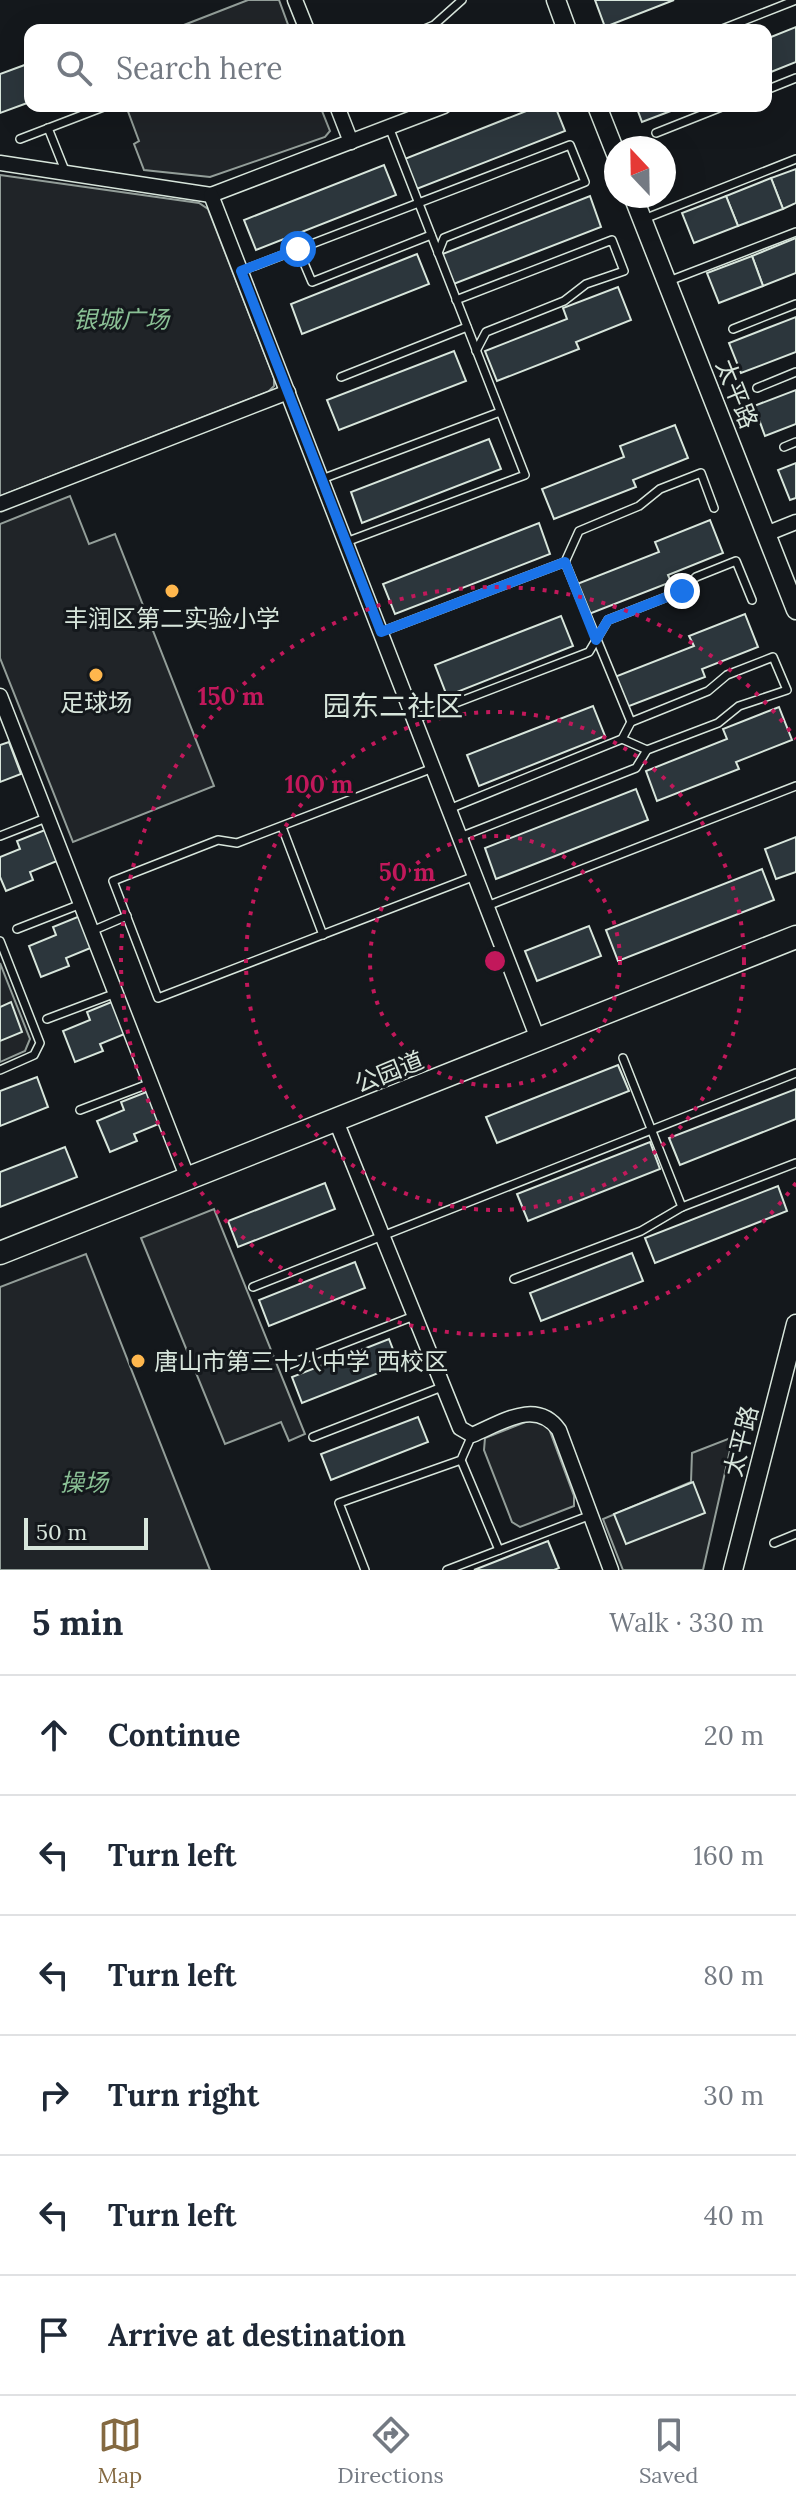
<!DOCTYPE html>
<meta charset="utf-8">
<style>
:root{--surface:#fff;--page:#f6f6f7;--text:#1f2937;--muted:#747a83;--line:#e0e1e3;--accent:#846941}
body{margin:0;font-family:Lora,"Noto Sans SC",serif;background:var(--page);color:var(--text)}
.compass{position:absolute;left:604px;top:136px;width:72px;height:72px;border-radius:50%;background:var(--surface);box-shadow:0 8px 32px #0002;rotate:338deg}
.scale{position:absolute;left:24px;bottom:20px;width:124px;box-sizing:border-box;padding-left:8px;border:4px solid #d8e6dc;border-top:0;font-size:22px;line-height:28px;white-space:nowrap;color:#d8e6dc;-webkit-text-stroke:6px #14181c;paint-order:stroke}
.stop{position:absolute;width:24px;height:24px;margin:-18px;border:6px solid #1a73e8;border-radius:50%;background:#fff}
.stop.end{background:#1a73e8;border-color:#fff;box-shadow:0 2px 8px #0008}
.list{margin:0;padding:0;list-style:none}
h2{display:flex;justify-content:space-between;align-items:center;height:104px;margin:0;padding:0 32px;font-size:34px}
h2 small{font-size:26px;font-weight:400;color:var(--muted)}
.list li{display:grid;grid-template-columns:52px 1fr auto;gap:24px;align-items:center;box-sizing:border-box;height:120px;padding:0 32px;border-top:2px solid var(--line)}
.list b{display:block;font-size:30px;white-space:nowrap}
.list em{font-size:26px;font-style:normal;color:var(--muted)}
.icon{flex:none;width:44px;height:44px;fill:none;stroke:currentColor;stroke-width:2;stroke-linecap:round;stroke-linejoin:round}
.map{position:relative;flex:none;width:796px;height:1570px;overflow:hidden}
.search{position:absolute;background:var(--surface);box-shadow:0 8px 32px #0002;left:24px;right:24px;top:24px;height:88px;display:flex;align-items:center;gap:20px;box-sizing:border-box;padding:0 28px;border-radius:16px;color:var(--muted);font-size:30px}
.sheet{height:824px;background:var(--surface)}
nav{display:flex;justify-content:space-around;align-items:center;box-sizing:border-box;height:112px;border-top:2px solid var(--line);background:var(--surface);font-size:22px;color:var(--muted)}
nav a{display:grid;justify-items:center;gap:4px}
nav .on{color:var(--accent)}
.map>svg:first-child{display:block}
.green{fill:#202428;stroke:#939e99;stroke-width:2}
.building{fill:#2c363c;stroke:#d8e6dc;stroke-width:2}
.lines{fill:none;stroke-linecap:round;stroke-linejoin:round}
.service-casing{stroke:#d8e6dc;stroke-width:10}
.minor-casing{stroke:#d8e6dc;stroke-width:17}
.tertiary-casing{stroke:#d8e6dc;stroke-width:21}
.secondary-casing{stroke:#d8e6dc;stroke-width:25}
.service{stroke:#14181c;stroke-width:7}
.minor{stroke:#14181c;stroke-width:14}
.tertiary{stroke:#14181c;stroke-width:18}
.secondary{stroke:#14181c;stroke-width:22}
.route{stroke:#1a73e8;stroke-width:10}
.ring{fill:none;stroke:#c2185b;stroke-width:4;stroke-dasharray:4 8}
.poi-dot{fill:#ffb74d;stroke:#14181c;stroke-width:3}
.labels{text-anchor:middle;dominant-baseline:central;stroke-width:6;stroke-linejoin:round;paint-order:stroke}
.park-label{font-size:24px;font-style:italic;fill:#8ac095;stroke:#14181c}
.street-label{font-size:24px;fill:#d8e6dc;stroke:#14181c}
.poi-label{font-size:24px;fill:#d8e6dc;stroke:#14181c}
.quarter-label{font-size:28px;fill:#d8e6dc;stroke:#14181c}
.centre{fill:#c2185b;stroke:#14181c;stroke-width:4}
.ring-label{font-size:24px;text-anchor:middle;font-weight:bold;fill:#c2185b;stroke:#14181c;stroke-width:6;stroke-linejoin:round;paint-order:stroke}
</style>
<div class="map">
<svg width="796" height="1570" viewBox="0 0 796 1570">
<rect width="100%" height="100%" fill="#14181c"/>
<g class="green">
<polygon points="248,0 279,0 290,30 171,30"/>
<polygon points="126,106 320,106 330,131 325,137 210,177 144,170 134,144 139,141"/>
<polygon points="0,175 199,203 208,209 274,378 274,386 268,392 0,496"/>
<polygon points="70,496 89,544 115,534 214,786 73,842 0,658 0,524"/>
<polygon points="0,963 30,1039 25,1051 0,1062"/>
<polygon points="214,1209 305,1434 289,1441 281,1422 225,1444 141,1238"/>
<polygon points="86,1254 210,1570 0,1570 0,1287"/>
<polygon points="533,1419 548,1426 574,1496 574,1506 520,1527 512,1522 484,1450 485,1438"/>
<polygon points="733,1437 703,1570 623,1570 603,1519 691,1482 692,1453"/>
</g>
<g class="building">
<polygon points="595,0 674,0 605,27"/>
<polygon points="796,27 796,62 766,74 766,39"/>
<polygon points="30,63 30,102 0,113 0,74"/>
<polygon points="539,106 555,106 565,131 414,190 402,160"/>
<polygon points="636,106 684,106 642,122"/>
<polygon points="384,165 396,195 256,250 244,220"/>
<polygon points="796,169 796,203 783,209 771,178"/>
<polygon points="771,178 783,209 738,226 726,196"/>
<polygon points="590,196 601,227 451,285 440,255"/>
<polygon points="726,196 738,226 694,243 682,213"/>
<polygon points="796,238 796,273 763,286 752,256"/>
<polygon points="417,254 429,284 302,334 291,304"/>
<polygon points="752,256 763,286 719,303 707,273"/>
<polygon points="618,287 631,320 576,342 579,349 497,381 485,351 567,319 563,308"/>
<polygon points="796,317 796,352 741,373 729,343"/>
<polygon points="454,351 466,381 339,430 327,400"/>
<polygon points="796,390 796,424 765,436 754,406"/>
<polygon points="675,425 688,458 633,480 636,487 554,519 542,489 624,457 620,446"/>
<polygon points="489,439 501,469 362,523 351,492"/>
<polygon points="796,463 796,498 790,500 778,470"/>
<polygon points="710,520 723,553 668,575 671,582 589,614 577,584 659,552 655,542"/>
<polygon points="539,523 550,554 395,614 383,584"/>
<polygon points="745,614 758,647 702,669 705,677 624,708 612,678 694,646 689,636"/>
<polygon points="561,616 573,646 447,696 435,665"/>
<polygon points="593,706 605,736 479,786 467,755"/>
<polygon points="779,707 792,740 736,762 739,769 657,801 646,771 727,739 723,729"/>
<polygon points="9,742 21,774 0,782 0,745"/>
<polygon points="636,789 648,820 496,879 485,848"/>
<polygon points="45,830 57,861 30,872 33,880 6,891 0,877 0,857 20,849 17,841"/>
<polygon points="796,837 796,872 776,879 765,849"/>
<polygon points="762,869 774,900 618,961 606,930"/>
<polygon points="80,916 93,947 66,958 69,966 41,977 29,946 56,935 53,927"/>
<polygon points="589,926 601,956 537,981 525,951"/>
<polygon points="114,1001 127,1033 100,1044 103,1051 75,1062 63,1031 90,1020 87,1012"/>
<polygon points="11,1002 22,1032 0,1041 0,1007"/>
<polygon points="618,1065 629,1091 497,1143 486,1117"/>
<polygon points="37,1077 48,1107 0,1126 0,1091"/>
<polygon points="796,1089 796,1119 680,1165 669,1138"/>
<polygon points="149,1091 161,1123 134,1134 137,1141 110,1152 97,1121 124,1110 121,1102"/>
<polygon points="650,1142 660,1169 528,1221 517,1194"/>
<polygon points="65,1147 77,1177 0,1207 0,1172"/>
<polygon points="325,1183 335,1209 238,1247 228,1221"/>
<polygon points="778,1186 787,1211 655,1263 645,1238"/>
<polygon points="632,1253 643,1281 541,1321 530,1293"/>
<polygon points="355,1262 365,1288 269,1326 259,1300"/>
<polygon points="389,1339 399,1365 302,1403 292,1377"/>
<polygon points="418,1417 428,1442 331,1480 321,1454"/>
<polygon points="693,1482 705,1513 626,1544 614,1514"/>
<polygon points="548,1541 559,1568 554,1570 474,1570"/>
</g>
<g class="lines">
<g class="service-casing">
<g id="service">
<polyline points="422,30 434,25 462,0"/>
<polyline points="720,30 796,0"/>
<polyline points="766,90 796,78"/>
<polyline points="48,128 66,173"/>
<polyline points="656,133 724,106"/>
<polyline points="20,139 106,106"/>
<polyline points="644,219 796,159"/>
<polyline points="298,249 312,282 431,235"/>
<polyline points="241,271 570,145 585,182 444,238 438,253"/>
<polyline points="669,281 796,232"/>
<polyline points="456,300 612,240 624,271 586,284 564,301 486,332 476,351"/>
<polyline points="733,329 796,304"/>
<polyline points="341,377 467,327"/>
<polyline points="757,388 796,372"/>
<polyline points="784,447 796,442"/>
<polyline points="322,479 500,412"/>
<polyline points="346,542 525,475 389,127"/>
<polyline points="565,562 631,722"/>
<polyline points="381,632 565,562 579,531 639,506 660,489 701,473 714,508"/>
<polyline points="414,719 589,652 608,620 682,591 696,577 736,561 752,600"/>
<polyline points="622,739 647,750"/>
<polyline points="433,768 237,843 218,840 113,881 158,998 475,876"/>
<polyline points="449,809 622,739 631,722 708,691 727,675 773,657 787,690 739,706 718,723 647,750 636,768 460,837"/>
<polyline points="282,827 323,935"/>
<polyline points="0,836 46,818"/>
<polyline points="487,906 796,786"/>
<polyline points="17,929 81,904"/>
<polyline points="92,931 127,916"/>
<polyline points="0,941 40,1043 34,1055 0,1070"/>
<polyline points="47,1019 116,993"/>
<polyline points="623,1058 682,1207"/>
<polyline points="80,1110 151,1083"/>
<polyline points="514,1279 641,1231 682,1207 796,1163"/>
<polyline points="253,1287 796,1073"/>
<polyline points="288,1365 414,1316"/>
<polyline points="313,1437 442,1387"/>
<polyline points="461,1460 499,1550"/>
<polyline points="774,1543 796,1534"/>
<polyline points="365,1570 339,1503 461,1460 472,1435"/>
<polyline points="447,1570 591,1515"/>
</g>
</g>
<g class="minor-casing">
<g id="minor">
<polyline points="295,0 307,30"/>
<polyline points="337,106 351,142"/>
<polyline points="0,163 211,195 444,106"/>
<polyline points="211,195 538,1039"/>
<polyline points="0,504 288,392"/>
<polyline points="766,534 796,522"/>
<polyline points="0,696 188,1179"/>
<path d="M336,1121l124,307 12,7c29,-12 64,-37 87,-5l52,140"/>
</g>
</g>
<g class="tertiary-casing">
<g id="tertiary">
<polyline points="556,0 567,30"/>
<polyline points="597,106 616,154"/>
<polyline points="633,196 796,610"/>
<polyline points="733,1570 796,1324"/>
</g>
</g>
<g class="secondary-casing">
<polyline id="secondary" points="0,1253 796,937"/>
</g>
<use href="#service" class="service"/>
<use href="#minor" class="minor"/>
<use href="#tertiary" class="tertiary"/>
<use href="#secondary" class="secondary"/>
</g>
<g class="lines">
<polyline class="route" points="298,249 241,271 381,632 565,562 596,640 608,620 682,591"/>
</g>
<g class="ring">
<circle cx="495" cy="961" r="125"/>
<circle cx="495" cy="961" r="249"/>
<path d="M796 1183A374 374 0 1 1 796 739"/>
</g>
<g class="poi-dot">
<circle cx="172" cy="591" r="8"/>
<circle cx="96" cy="675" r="8"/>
<circle cx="138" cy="1361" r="8"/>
</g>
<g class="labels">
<g class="park-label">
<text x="121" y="319">银城广场</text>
<text x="84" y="1482">操场</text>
</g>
<g class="street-label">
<text transform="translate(737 394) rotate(68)">太平路</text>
<text transform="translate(389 1072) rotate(-22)">公园道</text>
<text transform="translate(741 1441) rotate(-76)">太平路</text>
</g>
<g class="poi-label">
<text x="172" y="618">丰润区第二实验小学</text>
<text x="96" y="702">足球场</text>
<text x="154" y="1361" text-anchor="start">唐山市第三十八中学 西校区</text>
</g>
<g class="quarter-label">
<text x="393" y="706">园东二社区</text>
</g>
</g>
<circle cx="495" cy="961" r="12" class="centre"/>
<g class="ring-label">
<text x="231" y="705">150 m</text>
<text x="319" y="793">100 m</text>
<text x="407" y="881">50 m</text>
</g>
</svg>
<svg class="compass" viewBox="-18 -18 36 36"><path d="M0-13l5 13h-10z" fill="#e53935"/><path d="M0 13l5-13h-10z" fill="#747a83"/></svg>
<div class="scale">50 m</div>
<div class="stop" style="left:298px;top:249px"></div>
<div class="stop end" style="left:682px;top:591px"></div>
<div class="search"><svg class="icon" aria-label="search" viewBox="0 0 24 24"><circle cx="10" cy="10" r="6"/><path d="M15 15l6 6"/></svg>Search here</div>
</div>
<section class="sheet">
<h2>5 min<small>Walk · 330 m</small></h2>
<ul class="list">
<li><svg class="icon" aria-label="ahead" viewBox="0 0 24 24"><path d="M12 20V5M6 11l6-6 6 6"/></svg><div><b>Continue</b></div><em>20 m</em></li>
<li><svg class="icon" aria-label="left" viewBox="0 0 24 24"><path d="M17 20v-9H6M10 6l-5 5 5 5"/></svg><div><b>Turn left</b></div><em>160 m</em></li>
<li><svg class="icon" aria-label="left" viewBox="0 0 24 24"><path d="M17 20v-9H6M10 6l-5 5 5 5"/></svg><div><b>Turn left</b></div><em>80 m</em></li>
<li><svg class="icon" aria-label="right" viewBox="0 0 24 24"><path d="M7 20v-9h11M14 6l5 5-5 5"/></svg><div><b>Turn right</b></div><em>30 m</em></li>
<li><svg class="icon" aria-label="left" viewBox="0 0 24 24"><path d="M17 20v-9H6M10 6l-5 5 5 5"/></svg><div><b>Turn left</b></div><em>40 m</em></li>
<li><svg class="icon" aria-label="arrive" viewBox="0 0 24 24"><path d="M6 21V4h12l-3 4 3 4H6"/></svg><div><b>Arrive at destination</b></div></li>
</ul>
</section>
<nav>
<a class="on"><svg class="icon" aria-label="map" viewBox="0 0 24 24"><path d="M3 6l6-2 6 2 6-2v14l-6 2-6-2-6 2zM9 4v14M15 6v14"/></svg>Map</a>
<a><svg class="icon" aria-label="directions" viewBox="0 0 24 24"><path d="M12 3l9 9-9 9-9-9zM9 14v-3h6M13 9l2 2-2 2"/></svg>Directions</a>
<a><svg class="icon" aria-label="saved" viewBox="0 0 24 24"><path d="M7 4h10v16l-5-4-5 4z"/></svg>Saved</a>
</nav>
